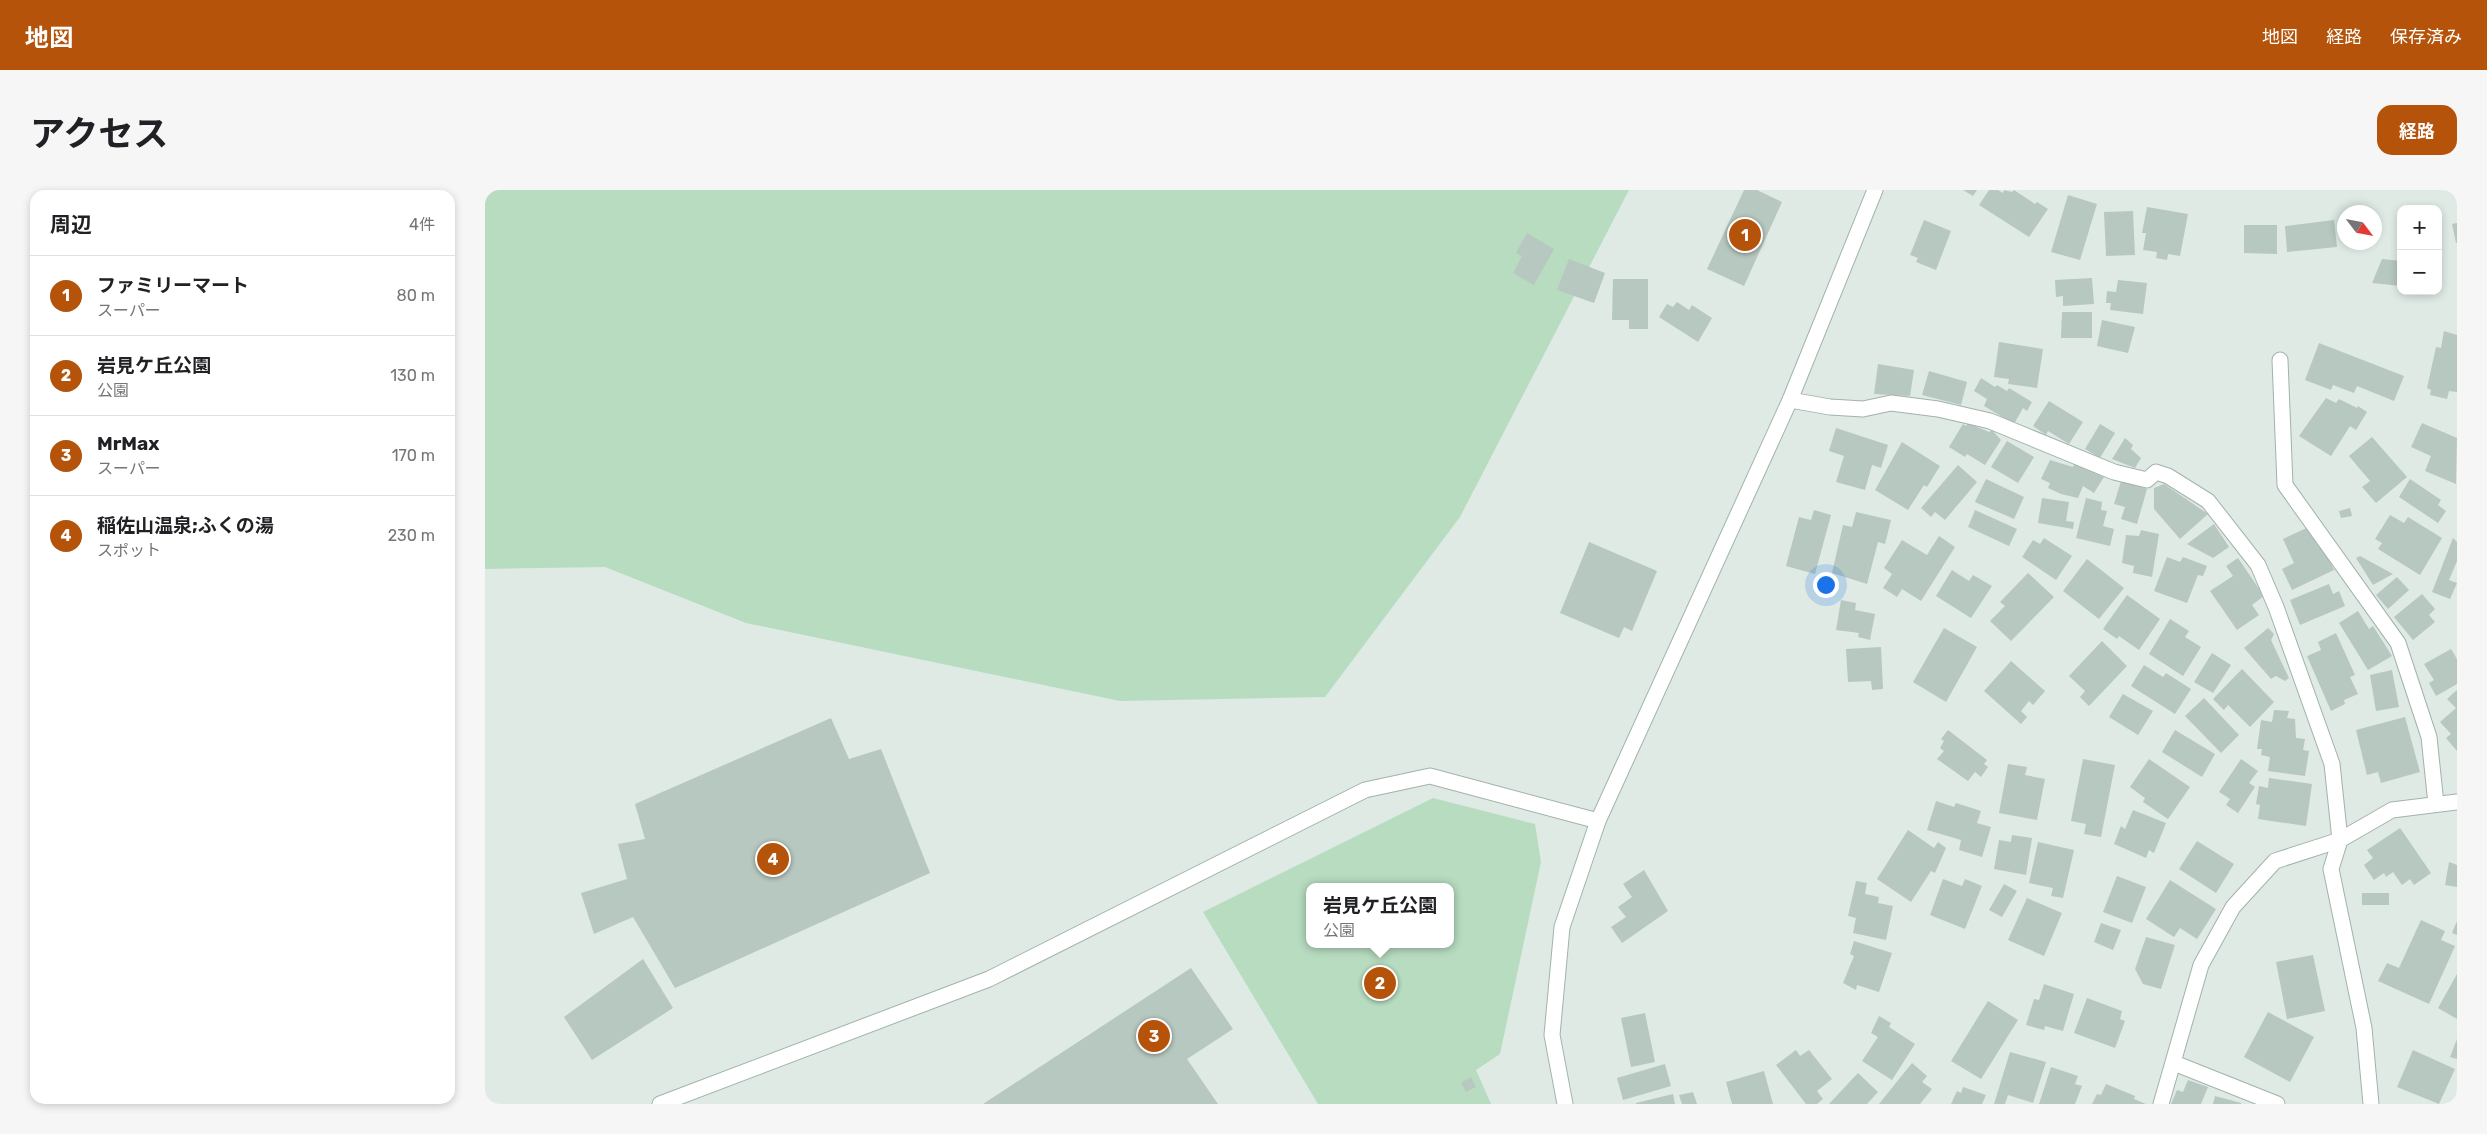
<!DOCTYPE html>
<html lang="ja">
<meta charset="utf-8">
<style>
:root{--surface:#fff;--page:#f6f6f6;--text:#202124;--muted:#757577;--line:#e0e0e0;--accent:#b45309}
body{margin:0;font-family:Rubik,"Noto Sans JP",sans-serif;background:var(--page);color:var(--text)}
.controls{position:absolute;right:15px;top:15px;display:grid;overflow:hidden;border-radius:10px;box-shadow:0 2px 8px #0003}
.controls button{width:45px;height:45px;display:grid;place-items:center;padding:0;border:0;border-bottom:1px solid var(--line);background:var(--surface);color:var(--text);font:25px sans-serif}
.compass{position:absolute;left:1852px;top:15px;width:45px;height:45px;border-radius:50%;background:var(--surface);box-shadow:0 2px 8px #0003;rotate:122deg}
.you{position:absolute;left:1340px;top:394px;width:18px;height:18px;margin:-12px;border:4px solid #fff;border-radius:50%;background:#1a73e8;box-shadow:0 0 0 8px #1a73e833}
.badge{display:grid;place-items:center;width:32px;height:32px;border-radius:50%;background:var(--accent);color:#fff;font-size:16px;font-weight:700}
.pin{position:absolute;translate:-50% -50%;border:2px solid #fff;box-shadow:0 1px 5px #0006}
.popup{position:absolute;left:821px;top:693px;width:148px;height:65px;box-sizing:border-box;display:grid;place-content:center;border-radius:10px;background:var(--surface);filter:drop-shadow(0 1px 4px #0005);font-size:16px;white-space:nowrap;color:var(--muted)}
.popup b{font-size:19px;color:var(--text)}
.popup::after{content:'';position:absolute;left:50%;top:100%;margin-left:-10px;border:10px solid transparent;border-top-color:var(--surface)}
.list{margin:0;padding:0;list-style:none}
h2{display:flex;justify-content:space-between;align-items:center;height:65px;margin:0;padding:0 20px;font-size:21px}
h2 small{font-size:16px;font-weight:400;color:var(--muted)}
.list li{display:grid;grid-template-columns:32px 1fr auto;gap:15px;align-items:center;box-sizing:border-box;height:80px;padding:0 20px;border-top:1px solid var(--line)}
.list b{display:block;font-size:19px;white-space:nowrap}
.list p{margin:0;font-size:16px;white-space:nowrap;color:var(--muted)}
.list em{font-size:16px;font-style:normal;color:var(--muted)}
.map{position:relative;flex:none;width:1972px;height:914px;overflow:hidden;border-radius:15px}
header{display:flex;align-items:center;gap:30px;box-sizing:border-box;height:70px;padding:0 25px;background:var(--accent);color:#fff}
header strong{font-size:24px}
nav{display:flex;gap:28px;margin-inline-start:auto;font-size:18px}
.intro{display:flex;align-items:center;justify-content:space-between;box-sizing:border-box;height:120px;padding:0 30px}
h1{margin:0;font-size:35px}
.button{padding:12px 22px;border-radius:15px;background:var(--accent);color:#fff;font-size:18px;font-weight:700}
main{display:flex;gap:30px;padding:0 30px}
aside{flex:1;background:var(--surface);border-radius:15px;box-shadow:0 2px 8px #0003}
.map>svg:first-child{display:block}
.green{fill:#b7dcc0;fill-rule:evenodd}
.building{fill:#b7c8c0}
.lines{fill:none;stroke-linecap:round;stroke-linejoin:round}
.minor-casing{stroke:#a2b2ac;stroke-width:17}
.tertiary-casing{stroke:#a2b2ac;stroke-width:17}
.minor{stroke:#fff;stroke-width:15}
.tertiary{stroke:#fff;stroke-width:15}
</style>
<header>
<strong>地図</strong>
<nav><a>地図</a><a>経路</a><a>保存済み</a></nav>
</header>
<div class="intro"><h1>アクセス</h1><a class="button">経路</a></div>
<main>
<aside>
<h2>周辺<small>4件</small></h2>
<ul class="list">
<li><span class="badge">1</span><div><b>ファミリーマート</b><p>スーパー</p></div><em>80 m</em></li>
<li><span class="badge">2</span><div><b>岩見ケ丘公園</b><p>公園</p></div><em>130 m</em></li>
<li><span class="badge">3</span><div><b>MrMax</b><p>スーパー</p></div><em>170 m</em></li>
<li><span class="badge">4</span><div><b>稲佐山温泉;ふくの湯</b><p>スポット</p></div><em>230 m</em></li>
</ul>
</aside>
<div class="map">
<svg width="1972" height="914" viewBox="0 0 1972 914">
<rect width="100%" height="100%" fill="#dfeae5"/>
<g class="green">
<polygon points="0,0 1144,0 975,327 840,507 635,511 261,433 120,377 0,379"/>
<path d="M948,608l102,26 6,38 -41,192 -24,16 15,34h-173l-115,-192zM825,697h140v57h-140z"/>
</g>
<g class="building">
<polygon points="1259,0 1272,0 1297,12 1259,96 1222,79"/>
<polygon points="1478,0 1492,0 1488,6"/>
<polygon points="1504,0 1513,0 1518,3 1519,0 1527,2 1529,0 1550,14 1552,12 1563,19 1544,47 1494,15"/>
<polygon points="1583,5 1612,14 1595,70 1566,62"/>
<polygon points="1662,17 1703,24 1695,66 1683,64 1682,70 1671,68 1672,62 1658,60 1661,43 1657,43"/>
<polygon points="1648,21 1650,65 1621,66 1619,22"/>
<polygon points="1439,30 1466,41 1451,80 1431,72 1433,68 1425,65"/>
<polygon points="1849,30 1852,57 1802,62 1800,36"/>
<polygon points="1972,33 1972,53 1971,53 1967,34"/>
<polygon points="1759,35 1792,35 1792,64 1759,63"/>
<polygon points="1042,43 1069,59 1049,95 1028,83 1037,66 1031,63"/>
<polygon points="1953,62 1957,62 1954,81 1953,81"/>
<polygon points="1084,69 1120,83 1109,113 1072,100"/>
<polygon points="1897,69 1916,71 1916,96 1887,93"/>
<polygon points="1607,88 1609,114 1578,116 1578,106 1571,107 1570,90"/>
<polygon points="1128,89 1163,89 1163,139 1144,139 1144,130 1127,130"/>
<polygon points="1633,90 1662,93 1658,124 1625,120 1626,113 1621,113 1622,101 1631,102"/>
<polygon points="1192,112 1204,120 1207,115 1227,128 1213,152 1174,127 1182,114 1188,117"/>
<polygon points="1577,122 1607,122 1607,148 1576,148"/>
<polygon points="1617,130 1650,137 1643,163 1612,156"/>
<polygon points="1959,141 1972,145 1972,202 1964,201 1962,209 1945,205 1946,200 1942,198 1951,157 1956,158"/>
<polygon points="1514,152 1558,159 1552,198 1523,194 1524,189 1509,187"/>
<polygon points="1834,153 1919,186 1909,211 1872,196 1869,203 1848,195 1846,200 1820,190"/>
<polygon points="1393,174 1429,180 1425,206 1389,204"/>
<polygon points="1444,181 1482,192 1476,215 1437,205"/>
<polygon points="1496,188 1510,197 1512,195 1522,201 1524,198 1547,212 1542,221 1538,218 1529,234 1499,216 1502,209 1489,201"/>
<polygon points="1841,208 1851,213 1854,209 1872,218 1873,216 1882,222 1871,240 1865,236 1846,266 1814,246"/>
<polygon points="1564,211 1598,232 1584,254 1563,241 1561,245 1548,236"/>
<polygon points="1483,233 1504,242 1507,240 1516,250 1500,275 1482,264 1480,267 1464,257 1478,234 1481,236"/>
<polygon points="1937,233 1972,248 1971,294 1940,281 1946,266 1926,257"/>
<polygon points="1615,234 1630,243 1615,268 1600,259"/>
<polygon points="1351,238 1403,255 1396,278 1387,275 1380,300 1351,292 1359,266 1344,261"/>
<polygon points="1887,247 1922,287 1891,313 1877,297 1885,291 1864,266"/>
<polygon points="1640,248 1648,255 1646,259 1656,268 1650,278 1627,269"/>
<polygon points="1522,251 1549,267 1533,293 1506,277"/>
<polygon points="1417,252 1455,276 1442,297 1439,295 1423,320 1390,300"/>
<polygon points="1565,270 1588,277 1589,274 1619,287 1609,303 1598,296 1593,308 1576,304 1563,298 1565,293 1556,289"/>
<polygon points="1473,275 1492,292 1460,330 1450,322 1446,327 1436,318"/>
<polygon points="1501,289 1539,307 1529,329 1490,312"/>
<polygon points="1925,289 1956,310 1953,315 1961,321 1953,333 1914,307"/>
<polygon points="1636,291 1662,299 1652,334 1636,329 1640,317 1629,314"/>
<polygon points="1679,294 1723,324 1695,349 1669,319 1669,298"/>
<polygon points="1557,308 1584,312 1581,331 1589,332 1588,339 1553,333"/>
<polygon points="1601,308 1617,312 1616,320 1622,321 1618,336 1629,339 1625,356 1591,348"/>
<polygon points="1865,318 1867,326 1856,328 1854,321"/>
<polygon points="1329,320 1346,325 1330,384 1301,376 1314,327 1326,330"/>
<polygon points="1490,320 1532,339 1524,356 1483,337"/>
<polygon points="1371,322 1406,330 1400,354 1393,352 1382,394 1347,383 1358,335 1367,337"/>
<polygon points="1905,325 1919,333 1923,327 1957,348 1935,385 1893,359 1897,353 1890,349"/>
<polygon points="1729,334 1744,357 1728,368 1702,354"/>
<polygon points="1828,335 1849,380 1807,400 1797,379 1809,373 1798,349"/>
<polygon points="1656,340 1674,344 1667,387 1648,383 1649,376 1637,373 1641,345 1654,346"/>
<polygon points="1454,346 1470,357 1436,411 1417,399 1412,407 1398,398 1407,384 1399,378 1417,350 1442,365"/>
<polygon points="1559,348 1587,366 1571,390 1537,367 1548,350 1555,354"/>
<polygon points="1968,348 1972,352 1972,371 1964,390 1972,393 1965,409 1947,402"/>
<polygon points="1104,352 1172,381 1147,441 1139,437 1134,448 1075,423"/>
<polygon points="1875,366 1908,384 1888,395 1871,368"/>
<polygon points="1682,367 1695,372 1698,367 1722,376 1718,386 1713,385 1702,413 1669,401"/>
<polygon points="1753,368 1779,406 1767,415 1774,425 1752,440 1725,401 1748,386 1741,376"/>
<polygon points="1602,369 1639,398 1614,429 1578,401"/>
<polygon points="1467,380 1484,391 1488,385 1507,396 1486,428 1451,406"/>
<polygon points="1543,383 1569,407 1526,451 1505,431 1520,416 1515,412"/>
<polygon points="1912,387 1924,400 1903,419 1891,405"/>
<polygon points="1844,394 1848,404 1854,401 1860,416 1815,435 1805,410"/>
<polygon points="1937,404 1950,419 1944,425 1950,432 1928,450 1909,427"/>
<polygon points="1642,405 1675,429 1654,460 1634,446 1632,449 1618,439"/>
<polygon points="1356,410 1371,413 1370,420 1390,424 1385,450 1373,447 1374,443 1351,440"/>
<polygon points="1873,421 1884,439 1888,436 1907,466 1883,480 1854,433"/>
<polygon points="1685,429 1704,441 1700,447 1716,457 1698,486 1664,464"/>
<polygon points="1459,438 1492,457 1461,512 1428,492"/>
<polygon points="1783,438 1789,444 1786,450 1804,488 1800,491 1791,486 1786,489 1759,458"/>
<polygon points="1851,443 1870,485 1865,487 1873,504 1859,510 1860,514 1846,521 1822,466 1836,460 1833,452"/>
<polygon points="1617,451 1642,476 1604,516 1595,507 1600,501 1584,486"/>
<polygon points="1396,457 1398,499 1387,500 1386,491 1363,492 1361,459"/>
<polygon points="1966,459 1972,469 1972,494 1951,506 1944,493 1949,490 1939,474"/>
<polygon points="1727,463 1746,475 1728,503 1709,492"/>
<polygon points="1526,471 1560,501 1548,515 1544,511 1536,521 1542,527 1536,534 1499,501"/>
<polygon points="1659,475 1678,487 1681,483 1706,499 1690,524 1646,496"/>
<polygon points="1757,479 1789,512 1765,537 1743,515 1739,520 1728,509"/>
<polygon points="1907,480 1914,517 1891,521 1885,485"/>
<polygon points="1972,500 1972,561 1961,548 1966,544 1955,532 1971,518 1962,509"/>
<polygon points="1638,504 1668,521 1653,545 1624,527"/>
<polygon points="1719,508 1754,545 1736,563 1700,526"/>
<polygon points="1789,520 1804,521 1802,528 1810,529 1811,548 1820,549 1818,560 1824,561 1820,586 1783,581 1785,567 1776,565 1777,559 1772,559 1776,530 1787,532"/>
<polygon points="1920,527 1935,582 1896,593 1893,582 1882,585 1871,540"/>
<polygon points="346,528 364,569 396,559 445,683 190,798 148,727 109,744 96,703 142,689 133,654 160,649 150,614"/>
<polygon points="1463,540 1502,570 1499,574 1503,577 1496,587 1490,582 1483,591 1452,569 1459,561 1455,558 1459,551 1456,549"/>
<polygon points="1690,540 1730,564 1717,587 1677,562"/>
<polygon points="1598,569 1630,575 1616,647 1599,644 1601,634 1586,631"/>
<polygon points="1664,569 1705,597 1683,629 1658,612 1660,608 1645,597"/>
<polygon points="1756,569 1773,581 1764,593 1770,597 1753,623 1741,615 1745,609 1734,602"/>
<polygon points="1523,574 1542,577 1540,585 1560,589 1552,630 1514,623"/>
<polygon points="1784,588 1827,594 1821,636 1773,629 1775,615 1771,614 1774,596 1783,598"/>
<polygon points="1451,611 1469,617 1471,613 1496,621 1492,633 1506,637 1497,667 1474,660 1476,650 1442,640"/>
<polygon points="1648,620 1681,633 1669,663 1664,660 1661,668 1629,654 1636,636 1640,639"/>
<polygon points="1915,638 1946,683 1929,695 1925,689 1917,695 1908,682 1901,687 1899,683 1889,690 1879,675 1888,668 1882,660"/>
<polygon points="1423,640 1449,658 1453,652 1461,658 1450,683 1446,681 1426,712 1392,689"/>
<polygon points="1527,645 1547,648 1541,685 1509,679 1514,650 1526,652"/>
<polygon points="1712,651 1749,674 1731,703 1694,679"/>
<polygon points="1553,652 1589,660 1578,708 1566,706 1568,698 1544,693"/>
<polygon points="1964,672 1972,675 1972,697 1960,695"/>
<polygon points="1159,680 1183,721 1137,753 1126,737 1141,727 1133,717 1147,707 1138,694"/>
<polygon points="1632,686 1661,697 1647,733 1618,722"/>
<polygon points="1458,689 1477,696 1480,689 1497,696 1480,739 1445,725"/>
<polygon points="1685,690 1731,719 1712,749 1695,738 1689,747 1661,729"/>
<polygon points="1371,691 1382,693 1380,704 1394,707 1393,713 1408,716 1401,750 1368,743 1371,728 1363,726"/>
<polygon points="1519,694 1532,701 1517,727 1504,720"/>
<rect x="1877" y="703" width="27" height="12"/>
<polygon points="1542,708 1577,723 1559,766 1523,750"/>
<polygon points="1936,730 1960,741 1956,750 1970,756 1944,814 1893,791 1902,773 1914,778"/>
<polygon points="1972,731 1972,745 1967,743"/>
<polygon points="1616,733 1636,740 1628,760 1609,752"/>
<polygon points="1661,747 1690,755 1676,799 1658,794 1650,779"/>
<polygon points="1369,751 1407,763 1394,802 1372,795 1371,800 1358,793 1369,766 1365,764"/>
<polygon points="1828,765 1840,821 1802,829 1791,772"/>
<polygon points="158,769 188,818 107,870 79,827"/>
<polygon points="706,778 748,839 702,869 733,914 498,914"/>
<polygon points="1972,784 1972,829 1953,818"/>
<polygon points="1559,794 1589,804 1578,841 1560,836 1559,840 1541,835 1549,809 1554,810"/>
<polygon points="1602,808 1637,821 1635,829 1640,831 1630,858 1589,843"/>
<polygon points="1503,811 1533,830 1496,889 1466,871"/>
<polygon points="1783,822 1829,847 1805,892 1759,867"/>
<polygon points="1160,823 1170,872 1146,877 1136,828"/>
<polygon points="1394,826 1406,833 1404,837 1430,854 1407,890 1377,871 1393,847 1386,843"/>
<polygon points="1972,849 1972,869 1965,867"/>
<polygon points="1311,860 1315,866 1324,860 1347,889 1332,901 1338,909 1332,914 1321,914 1291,875"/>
<polygon points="1928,860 1970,879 1954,914 1912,897"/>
<polygon points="1525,862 1561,872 1548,913 1523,905 1520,914 1509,914"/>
<polygon points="1427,873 1442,886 1437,892 1447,899 1435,914 1394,914"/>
<polygon points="1180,874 1186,896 1138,910 1132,888"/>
<polygon points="1566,877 1593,886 1590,894 1597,896 1590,914 1554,914"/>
<polygon points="1279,881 1288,914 1247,914 1241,892"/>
<polygon points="1373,883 1393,902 1382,914 1344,914"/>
<polygon points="986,887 991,897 981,902 976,893"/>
<polygon points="1703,890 1723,897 1716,914 1686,914 1692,900 1698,902"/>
<polygon points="1621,894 1650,906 1649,909 1661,914 1607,914 1612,904 1616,905"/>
<polygon points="1478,897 1501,905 1497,914 1466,914 1472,901 1476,903"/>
<polygon points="1208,902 1212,914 1197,914 1194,905"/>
<polygon points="1188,904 1190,914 1151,914 1151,913"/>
<polygon points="1730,906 1756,913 1756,914 1728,914"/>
</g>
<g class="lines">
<g class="minor-casing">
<g id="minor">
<polyline points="1795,170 1800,295 1913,453 1944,547 1951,614"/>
<polyline points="1305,210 1345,217 1378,219 1406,213 1453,219 1505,231 1629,282 1662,290 1671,282 1683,286 1723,311 1773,375 1791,417 1847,574 1855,650 1790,671 1748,717 1716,775 1676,914"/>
<polyline points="1689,873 1792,914"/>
<polyline points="175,914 504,789 880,600 945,586 1113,631"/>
</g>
</g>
<g class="tertiary-casing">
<g id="tertiary">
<polyline points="1080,914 1067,845 1077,737 1113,631 1305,210 1390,0"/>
<polyline points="1886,914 1879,838 1846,679 1855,650 1907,620 1972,612"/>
</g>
</g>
<use href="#minor" class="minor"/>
<use href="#tertiary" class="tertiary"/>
</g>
</svg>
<div class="controls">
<button>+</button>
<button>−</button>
</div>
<svg class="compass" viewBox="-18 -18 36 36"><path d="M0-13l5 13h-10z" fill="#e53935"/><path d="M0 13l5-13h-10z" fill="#757577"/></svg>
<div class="you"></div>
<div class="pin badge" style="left:1260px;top:45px">1</div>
<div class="pin badge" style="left:895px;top:793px">2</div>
<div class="popup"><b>岩見ケ丘公園</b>公園</div>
<div class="pin badge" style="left:669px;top:846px">3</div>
<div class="pin badge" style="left:288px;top:669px">4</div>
</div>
</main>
